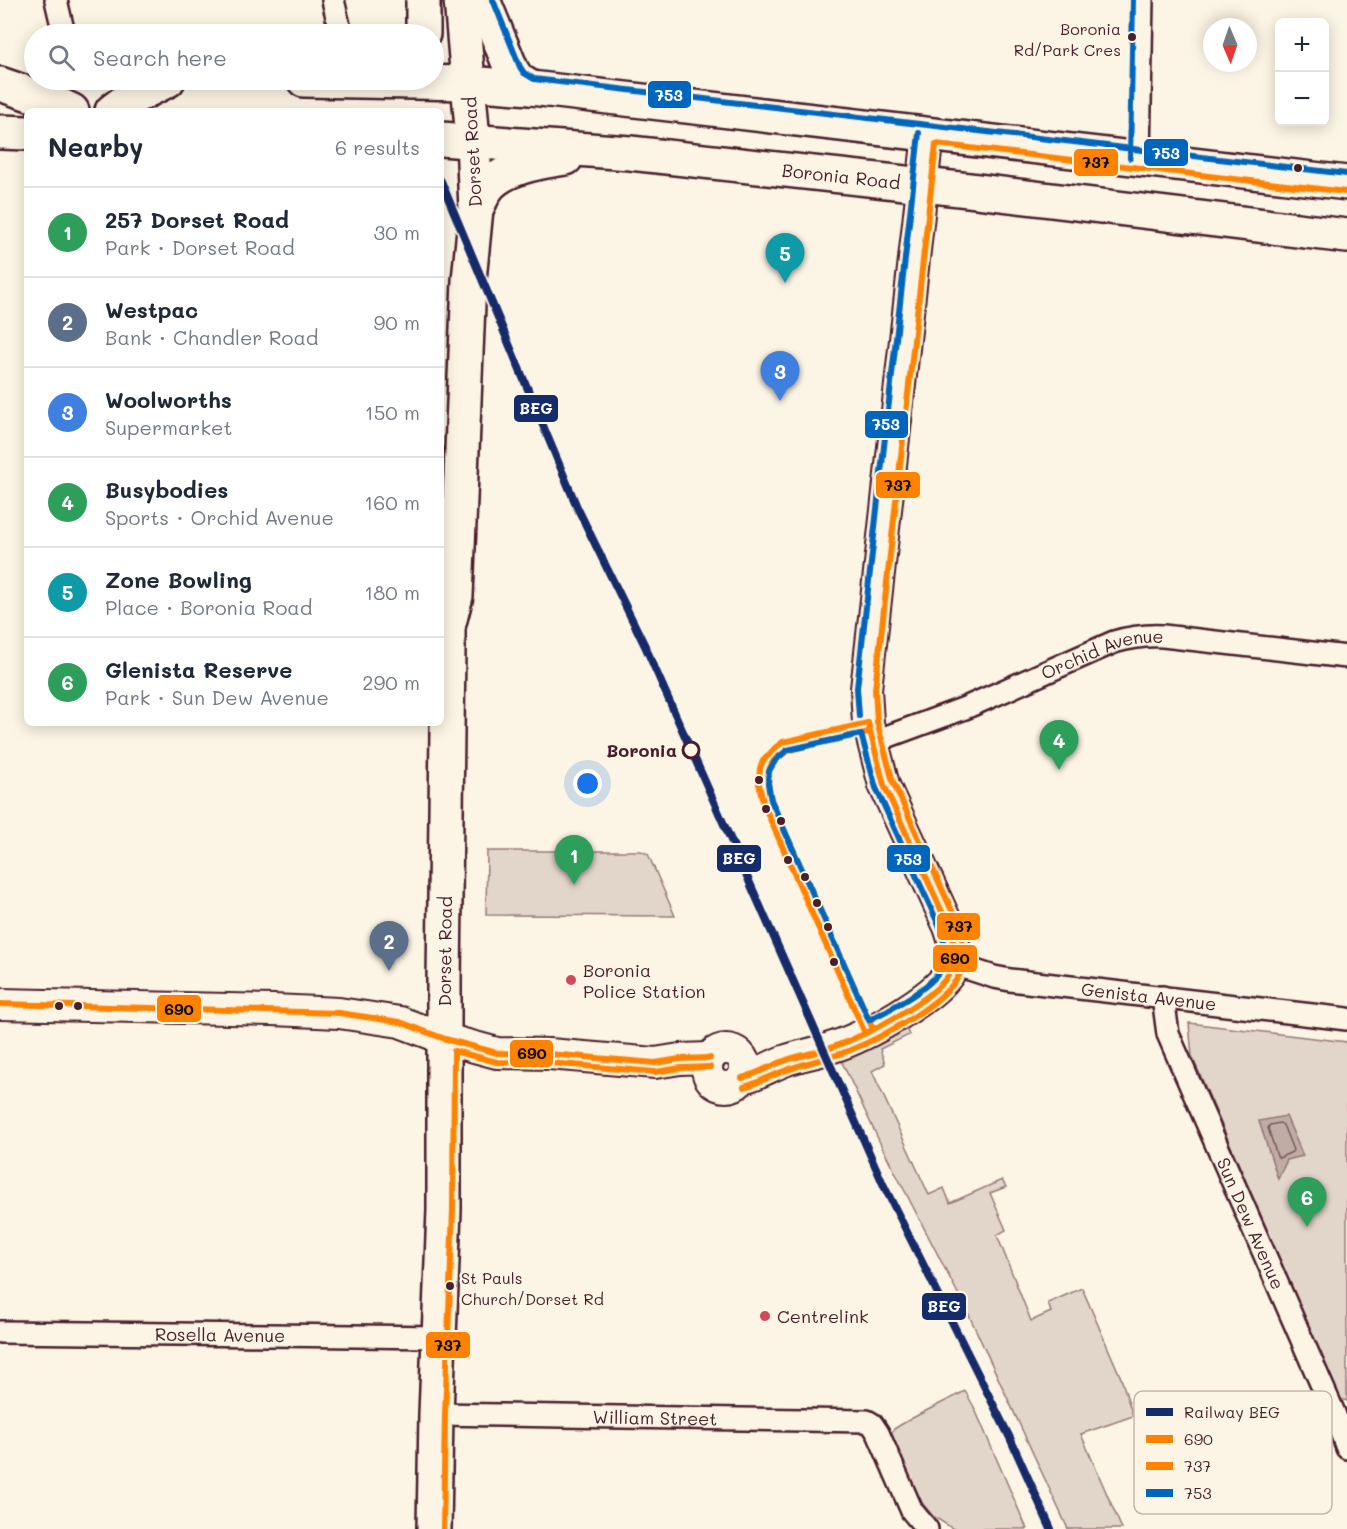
<!DOCTYPE html>
<meta charset="utf-8">
<style>
:root{--surface:#fff;--page:#f6f6f7;--text:#1f2937;--muted:#747a83;--line:#e0e1e3;--accent:#d1495b}
body{margin:0;font-family:Mali,sans-serif;background:var(--page);color:var(--text)}
.controls{position:absolute;right:18px;top:18px;display:grid;overflow:hidden;border-radius:9px;box-shadow:0 3px 15px #0003}
.controls button{width:54px;height:54px;display:grid;place-items:center;padding:0;border:0;border-bottom:2px solid var(--line);background:var(--surface);color:var(--text);font:30px sans-serif}
.compass{position:absolute;left:1203px;top:18px;width:54px;height:54px;border-radius:50%;background:var(--surface);box-shadow:0 3px 15px #0003;rotate:178deg}
.you{position:absolute;left:588px;top:784px;width:21px;height:21px;margin:-15px;border:4px solid #fff;border-radius:50%;background:#1a73e8;box-shadow:0 0 0 9px #1a73e833}
.badge{display:grid;place-items:center;width:39px;height:39px;border-radius:50%;background:var(--accent);color:#fff;font-size:20px;font-weight:700}
.pin{position:absolute;translate:-50% -50px;filter:drop-shadow(0 2px 3px #0008)}
.pin::after{content:'';position:absolute;top:32px;width:21px;height:18px;background:inherit;clip-path:polygon(0 0,100% 0,50% 100%)}
.list{margin:0;padding:0;list-style:none}
h2{display:flex;justify-content:space-between;align-items:center;height:78px;margin:0;padding:0 24px;font-size:26px}
h2 small{font-size:20px;font-weight:400;color:var(--muted)}
.list li{display:grid;grid-template-columns:39px 1fr auto;gap:18px;align-items:center;box-sizing:border-box;height:90px;padding:0 24px;border-top:2px solid var(--line)}
.list b{display:block;font-size:22px;white-space:nowrap}
.list p{margin:0;font-size:20px;white-space:nowrap;color:var(--muted)}
.list em{font-size:20px;font-style:normal;color:var(--muted)}
.icon{flex:none;width:33px;height:33px;fill:none;stroke:currentColor;stroke-width:2;stroke-linecap:round;stroke-linejoin:round}
.map{position:relative;flex:none;width:1347px;height:1529px;overflow:hidden}
.search{position:absolute;background:var(--surface);box-shadow:0 3px 15px #0003;left:24px;top:24px;width:420px;height:66px;display:flex;align-items:center;gap:15px;box-sizing:border-box;padding:0 21px;border-radius:33px;color:var(--muted);font-size:22px}
.panel{position:absolute;background:var(--surface);box-shadow:0 3px 15px #0003;left:24px;top:108px;width:420px;height:618px;border-radius:9px}
.map>svg:first-child{display:block}
.green{fill:#e2d5ca;stroke:#967a7a;stroke-width:1.5}
.water{fill:#c0aca5;stroke:#917474;stroke-width:1.5}
.lines{fill:none;stroke-linecap:round;stroke-linejoin:round}
.shore{stroke:#79575c;stroke-width:1.5}
.minor-casing{stroke:#4a1f2b;stroke-width:26}
.secondary-casing{stroke:#4a1f2b;stroke-width:34}
.primary-casing{stroke:#4a1f2b;stroke-width:38}
.minor{stroke:#fcf5e5;stroke-width:21}
.secondary{stroke:#fcf5e5;stroke-width:30}
.primary{stroke:#fcf5e5;stroke-width:33}
.bus-1-casing{stroke:#fcf5e5;stroke-width:10}
.bus-2-casing{stroke:#fcf5e5;stroke-width:10}
.bus-3-casing{stroke:#fcf5e5;stroke-width:10}
.bus-1{stroke:#ff8200;stroke-width:6}
.bus-2{stroke:#ff8200;stroke-width:6}
.bus-3{stroke:#0065bd;stroke-width:6}
.rail-1-casing{stroke:#fcf5e5;stroke-width:12}
.rail-1{stroke:#152c6b;stroke-width:8}
.bus-dot{fill:#4a1f2b;stroke:#fcf5e5;stroke-width:2}
.stop-dot{fill:#fcf5e5;stroke:#4a1f2b;stroke-width:3}
.poi-dot{fill:#d1495b;stroke:#fcf5e5;stroke-width:2}
.labels{text-anchor:middle;dominant-baseline:central;stroke-width:5;stroke-linejoin:round;paint-order:stroke}
.bus-label{font-size:16px;fill:#4a1f2b;stroke:#fcf5e5;text-anchor:end}
.street-label{font-size:18px;fill:#4a1f2b;stroke:#fcf5e5}
.stop-label{font-size:18px;font-weight:bold;fill:#4a1f2b;stroke:#fcf5e5;text-anchor:end}
.poi-label{font-size:18px;fill:#4a1f2b;stroke:#fcf5e5;text-anchor:start}
.key{fill:#fcf5e5;stroke:#c7b5ad;stroke-width:1.5}
.key-label{font-size:16px;fill:#4a1f2b}
.line-badge{stroke:#fcf5e5;stroke-width:2}
.badge-label{font-size:16px;text-anchor:middle;font-weight:bold;fill:#fff}
.pale-badge-label{font-size:16px;text-anchor:middle;font-weight:bold;fill:#111}
</style>
<div class="map">
<svg width="1347" height="1529" viewBox="0 0 1347 1529">
<rect width="100%" height="100%" fill="#fcf5e5"/>
<filter id="ink" filterUnits="userSpaceOnUse"><feTurbulence type="fractalNoise" baseFrequency=".0167" numOctaves="2"/><feDisplacementMap in="SourceGraphic" scale="12" xChannelSelector="R" yChannelSelector="G"/><feConvolveMatrix kernelMatrix="1 2 1 2 8 2 1 2 1" color-interpolation-filters="sRGB"/></filter>
<g filter="url(#ink)">
<g class="green">
<polygon points="487,851 641,851 648,854 675,916 486,915"/>
<polygon points="1189,1023 1347,1042 1347,1401 1340,1399 1192,1056"/>
<polygon points="906,1028 909,1035 880,1049 885,1064 872,1071 929,1195 944,1188 950,1203 1002,1180 1006,1187 990,1193 1006,1230 997,1235 1031,1321 1051,1312 1048,1303 1082,1288 1121,1378 1133,1416 1081,1434 1122,1529 1068,1529 968,1313 881,1145 840,1058"/>
<path d="M965,1391l9,16 53,122h-74l-20,-13 -11,-13 -32,-68 4,-6c23,-15 47,-25 71,-38z"/>
</g>
<polygon class="water" points="1286,1116 1303,1156 1287,1160 1278,1179 1259,1121"/>
<g class="lines">
<polygon class="shore" points="1280,1123 1283,1125 1293,1150 1292,1152 1279,1158 1277,1156 1268,1128 1270,1125"/>
<g class="minor-casing">
<g id="minor">
<polyline points="56,0 64,34"/>
<polyline points="333,0 341,34"/>
<polyline points="1139,158 1142,0"/>
<path id="s1" d="M872,745l17,-9 76,-28 149,-66c17,-5 31,-7 49,-6l184,21"/>
<path id="s2" d="M954,964l40,13 16,3 337,39"/>
<path id="s3" d="M1163,997l5,37 166,379 13,35"/>
<path id="s4" d="M0,1332l440,5"/>
<path id="s5" d="M436,1414l431,7 5,3 6,9 34,78 15,18"/>
</g>
</g>
<g class="secondary-casing">
<g id="secondary">
<polyline points="0,1004 273,1010 339,1013 400,1022 445,1039 497,1053 549,1054 655,1063 680,1059 710,1058"/>
<circle cx="726" cy="1068" r="19"/>
<path d="M742,1078c15,-3 28,-12 42,-17 16,-6 33,-8 49,-14 30,-9 102,-49 118,-76 8,-14 3,-30 -2,-44l-65,-142 -16,-62 -2,-34 62,-555"/>
</g>
</g>
<g class="primary-casing">
<g id="primary">
<polyline points="483,0 512,71 518,80 531,88"/>
<polyline points="423,34 423,0"/>
<polyline points="304,80 468,83 531,88 1347,183"/>
<polyline points="0,84 53,102 72,111"/>
<polyline points="112,111 124,102 168,80"/>
<polyline points="0,132 27,133"/>
<path id="s6" d="M441,139l189,14 339,37 378,46"/>
<path d="M476,209c4,-7 7,-15 11,-21 15,-20 56,-27 79,-30"/>
<polyline points="448,627 456,596 469,280 476,209 473,140 461,0"/>
<path id="s7" d="M434,1529l2,-115 8,-204v-228l4,-335v-20l-7,-20"/>
</g>
</g>
<use href="#minor" class="minor"/>
<use href="#secondary" class="secondary"/>
<use href="#primary" class="primary"/>
<g class="bus-1-casing">
<g id="bus-1">
<polyline points="0,1004 339,1013 400,1022 445,1039 497,1053 549,1054 655,1063 680,1059 710,1058"/>
<polyline points="865,1033 763,803 759,784 760,768 763,761 775,748 783,742 868,723"/>
<path d="M742,1078c15,-4 28,-12 42,-17 16,-6 33,-8 49,-14 31,-11 108,-49 120,-80 5,-13 0,-27 -4,-40l-65,-142 -16,-62"/>
</g>
</g>
<g class="bus-2-casing">
<g id="bus-2">
<path d="M870,732c-17,4 -34,7 -51,11 -36,8 -60,12 -48,57l102,229"/>
<path d="M744,1087c15,-4 28,-12 43,-17 20,-8 41,-11 61,-19 31,-12 103,-50 114,-82 5,-15 0,-31 -4,-45l-65,-142 -16,-60 -2,-33 61,-545 410,48"/>
<polyline points="443,1529 445,1414 453,1210 454,1051 497,1062 549,1063 655,1072 681,1068 710,1067"/>
</g>
</g>
<g class="bus-3-casing">
<g id="bus-3">
<polyline points="493,0 520,67 524,73 534,79 1347,174"/>
<polyline points="1130,158 1133,0"/>
<polyline points="859,716 857,688 919,133"/>
<path d="M861,734l15,54 65,142c2,9 6,19 5,28 -4,26 -56,51 -77,62l-98,-220 -3,-17 1,-12 6,-10 12,-11z"/>
</g>
</g>
<use href="#bus-1" class="bus-1"/>
<use href="#bus-2" class="bus-2"/>
<use href="#bus-3" class="bus-3"/>
<g class="rail-1-casing">
<polyline id="rail-1" points="441,181 577,507 645,646 884,1186 1010,1438 1051,1529"/>
</g>
<use href="#rail-1" class="rail-1"/>
</g>
</g>
<g class="bus-dot">
<circle cx="1132" cy="37" r="5"/>
<circle cx="1298" cy="168" r="5"/>
<circle cx="759" cy="780" r="5"/>
<circle cx="766" cy="809" r="5"/>
<circle cx="781" cy="821" r="5"/>
<circle cx="788" cy="860" r="5"/>
<circle cx="805" cy="877" r="5"/>
<circle cx="817" cy="903" r="5"/>
<circle cx="828" cy="927" r="5"/>
<circle cx="834" cy="962" r="5"/>
<circle cx="59" cy="1006" r="5"/>
<circle cx="78" cy="1006" r="5"/>
<circle cx="450" cy="1286" r="5"/>
</g>
<circle class="stop-dot" cx="691" cy="750" r="8"/>
<g class="poi-dot">
<circle cx="571" cy="980" r="6"/>
<circle cx="765" cy="1316" r="6"/>
</g>
<g class="labels">
<g class="bus-label">
<text x="1121" y="28">Boronia<tspan x="1121" dy="21">Rd/Park Cres</tspan></text>
<text x="461" y="1277" text-anchor="start">St Pauls<tspan x="461" dy="21">Church/Dorset Rd</tspan></text>
</g>
<g class="street-label">
<text transform="translate(472 152) rotate(-93)">Dorset Road</text>
<text stroke="none"><textPath href="#s6" startOffset="402">Boronia Road</textPath></text>
<text stroke="none"><textPath href="#s1" startOffset="249">Orchid Avenue</textPath></text>
<text stroke="none"><textPath href="#s7" startOffset="578">Dorset Road</textPath></text>
<text stroke="none"><textPath href="#s2" startOffset="198">Genista Avenue</textPath></text>
<text stroke="none"><textPath href="#s3" startOffset="244">Sun Dew Avenue</textPath></text>
<text stroke="none"><textPath href="#s4" startOffset="220">Rosella Avenue</textPath></text>
<text stroke="none"><textPath href="#s5" startOffset="219">William Street</textPath></text>
</g>
<g class="stop-label">
<text x="677" y="750">Boronia</text>
</g>
<g class="poi-label">
<text x="583" y="970">Boronia<tspan x="583" dy="21">Police Station</tspan></text>
<text x="777" y="1316">Centrelink</text>
</g>
</g>
<rect x="1134" y="1391" width="198" height="123" rx="9" class="key"/>
<rect x="1146" y="1408" width="27" height="8" fill="#152c6b"/>
<rect x="1146" y="1435" width="27" height="8" fill="#ff8200"/>
<rect x="1146" y="1462" width="27" height="8" fill="#ff8200"/>
<rect x="1146" y="1489" width="27" height="8" fill="#0065bd"/>
<g class="key-label">
<text x="1184" y="1418">Railway BEG</text>
<text x="1184" y="1445">690</text>
<text x="1184" y="1472">737</text>
<text x="1184" y="1499">753</text>
</g>
<g class="line-badge">
<rect x="647" y="80" width="45" height="29" rx="6" fill="#0065bd"/>
<rect x="1143" y="138" width="46" height="29" rx="6" fill="#0065bd"/>
<rect x="1073" y="148" width="46" height="29" rx="6" fill="#ff8200"/>
<rect x="513" y="394" width="46" height="29" rx="6" fill="#152c6b"/>
<rect x="864" y="410" width="45" height="29" rx="6" fill="#0065bd"/>
<rect x="875" y="471" width="46" height="28" rx="6" fill="#ff8200"/>
<rect x="716" y="844" width="46" height="29" rx="6" fill="#152c6b"/>
<rect x="886" y="844" width="45" height="29" rx="6" fill="#0065bd"/>
<rect x="936" y="912" width="45" height="29" rx="6" fill="#ff8200"/>
<rect x="932" y="944" width="46" height="29" rx="6" fill="#ff8200"/>
<rect x="156" y="994" width="46" height="29" rx="6" fill="#ff8200"/>
<rect x="509" y="1039" width="45" height="29" rx="6" fill="#ff8200"/>
<rect x="921" y="1292" width="46" height="29" rx="6" fill="#152c6b"/>
<rect x="425" y="1331" width="46" height="28" rx="6" fill="#ff8200"/>
</g>
<g class="badge-label">
<text x="669" y="101">753</text>
<text x="1166" y="159">753</text>
<text x="536" y="414">BEG</text>
<text x="886" y="430">753</text>
<text x="739" y="864">BEG</text>
<text x="908" y="865">753</text>
<text x="944" y="1312">BEG</text>
</g>
<g class="pale-badge-label">
<text x="1096" y="168">737</text>
<text x="898" y="491">737</text>
<text x="959" y="932">737</text>
<text x="955" y="964">690</text>
<text x="179" y="1015">690</text>
<text x="532" y="1059">690</text>
<text x="448" y="1351">737</text>
</g>
</svg>
<div class="controls">
<button>+</button>
<button>−</button>
</div>
<svg class="compass" viewBox="-18 -18 36 36"><path d="M0-13l5 13h-10z" fill="#e53935"/><path d="M0 13l5-13h-10z" fill="#747a83"/></svg>
<div class="you"></div>
<div class="pin badge" style="left:574px;top:885px;background:#2e9e5b">1</div>
<div class="pin badge" style="left:389px;top:971px;background:#5c6f8a">2</div>
<div class="pin badge" style="left:780px;top:401px;background:#3f7fe0">3</div>
<div class="pin badge" style="left:1059px;top:770px;background:#2e9e5b">4</div>
<div class="pin badge" style="left:785px;top:283px;background:#0f9aa8">5</div>
<div class="pin badge" style="left:1307px;top:1227px;background:#2e9e5b">6</div>
<div class="search"><svg class="icon" aria-label="search" viewBox="0 0 24 24"><circle cx="10" cy="10" r="6"/><path d="M15 15l6 6"/></svg>Search here</div>
<section class="panel">
<h2>Nearby<small>6 results</small></h2>
<ul class="list">
<li><span class="badge" style="background:#2e9e5b">1</span><div><b>257 Dorset Road</b><p>Park · Dorset Road</p></div><em>30 m</em></li>
<li><span class="badge" style="background:#5c6f8a">2</span><div><b>Westpac</b><p>Bank · Chandler Road</p></div><em>90 m</em></li>
<li><span class="badge" style="background:#3f7fe0">3</span><div><b>Woolworths</b><p>Supermarket</p></div><em>150 m</em></li>
<li><span class="badge" style="background:#2e9e5b">4</span><div><b>Busybodies</b><p>Sports · Orchid Avenue</p></div><em>160 m</em></li>
<li><span class="badge" style="background:#0f9aa8">5</span><div><b>Zone Bowling</b><p>Place · Boronia Road</p></div><em>180 m</em></li>
<li><span class="badge" style="background:#2e9e5b">6</span><div><b>Glenista Reserve</b><p>Park · Sun Dew Avenue</p></div><em>290 m</em></li>
</ul>
</section>
</div>
